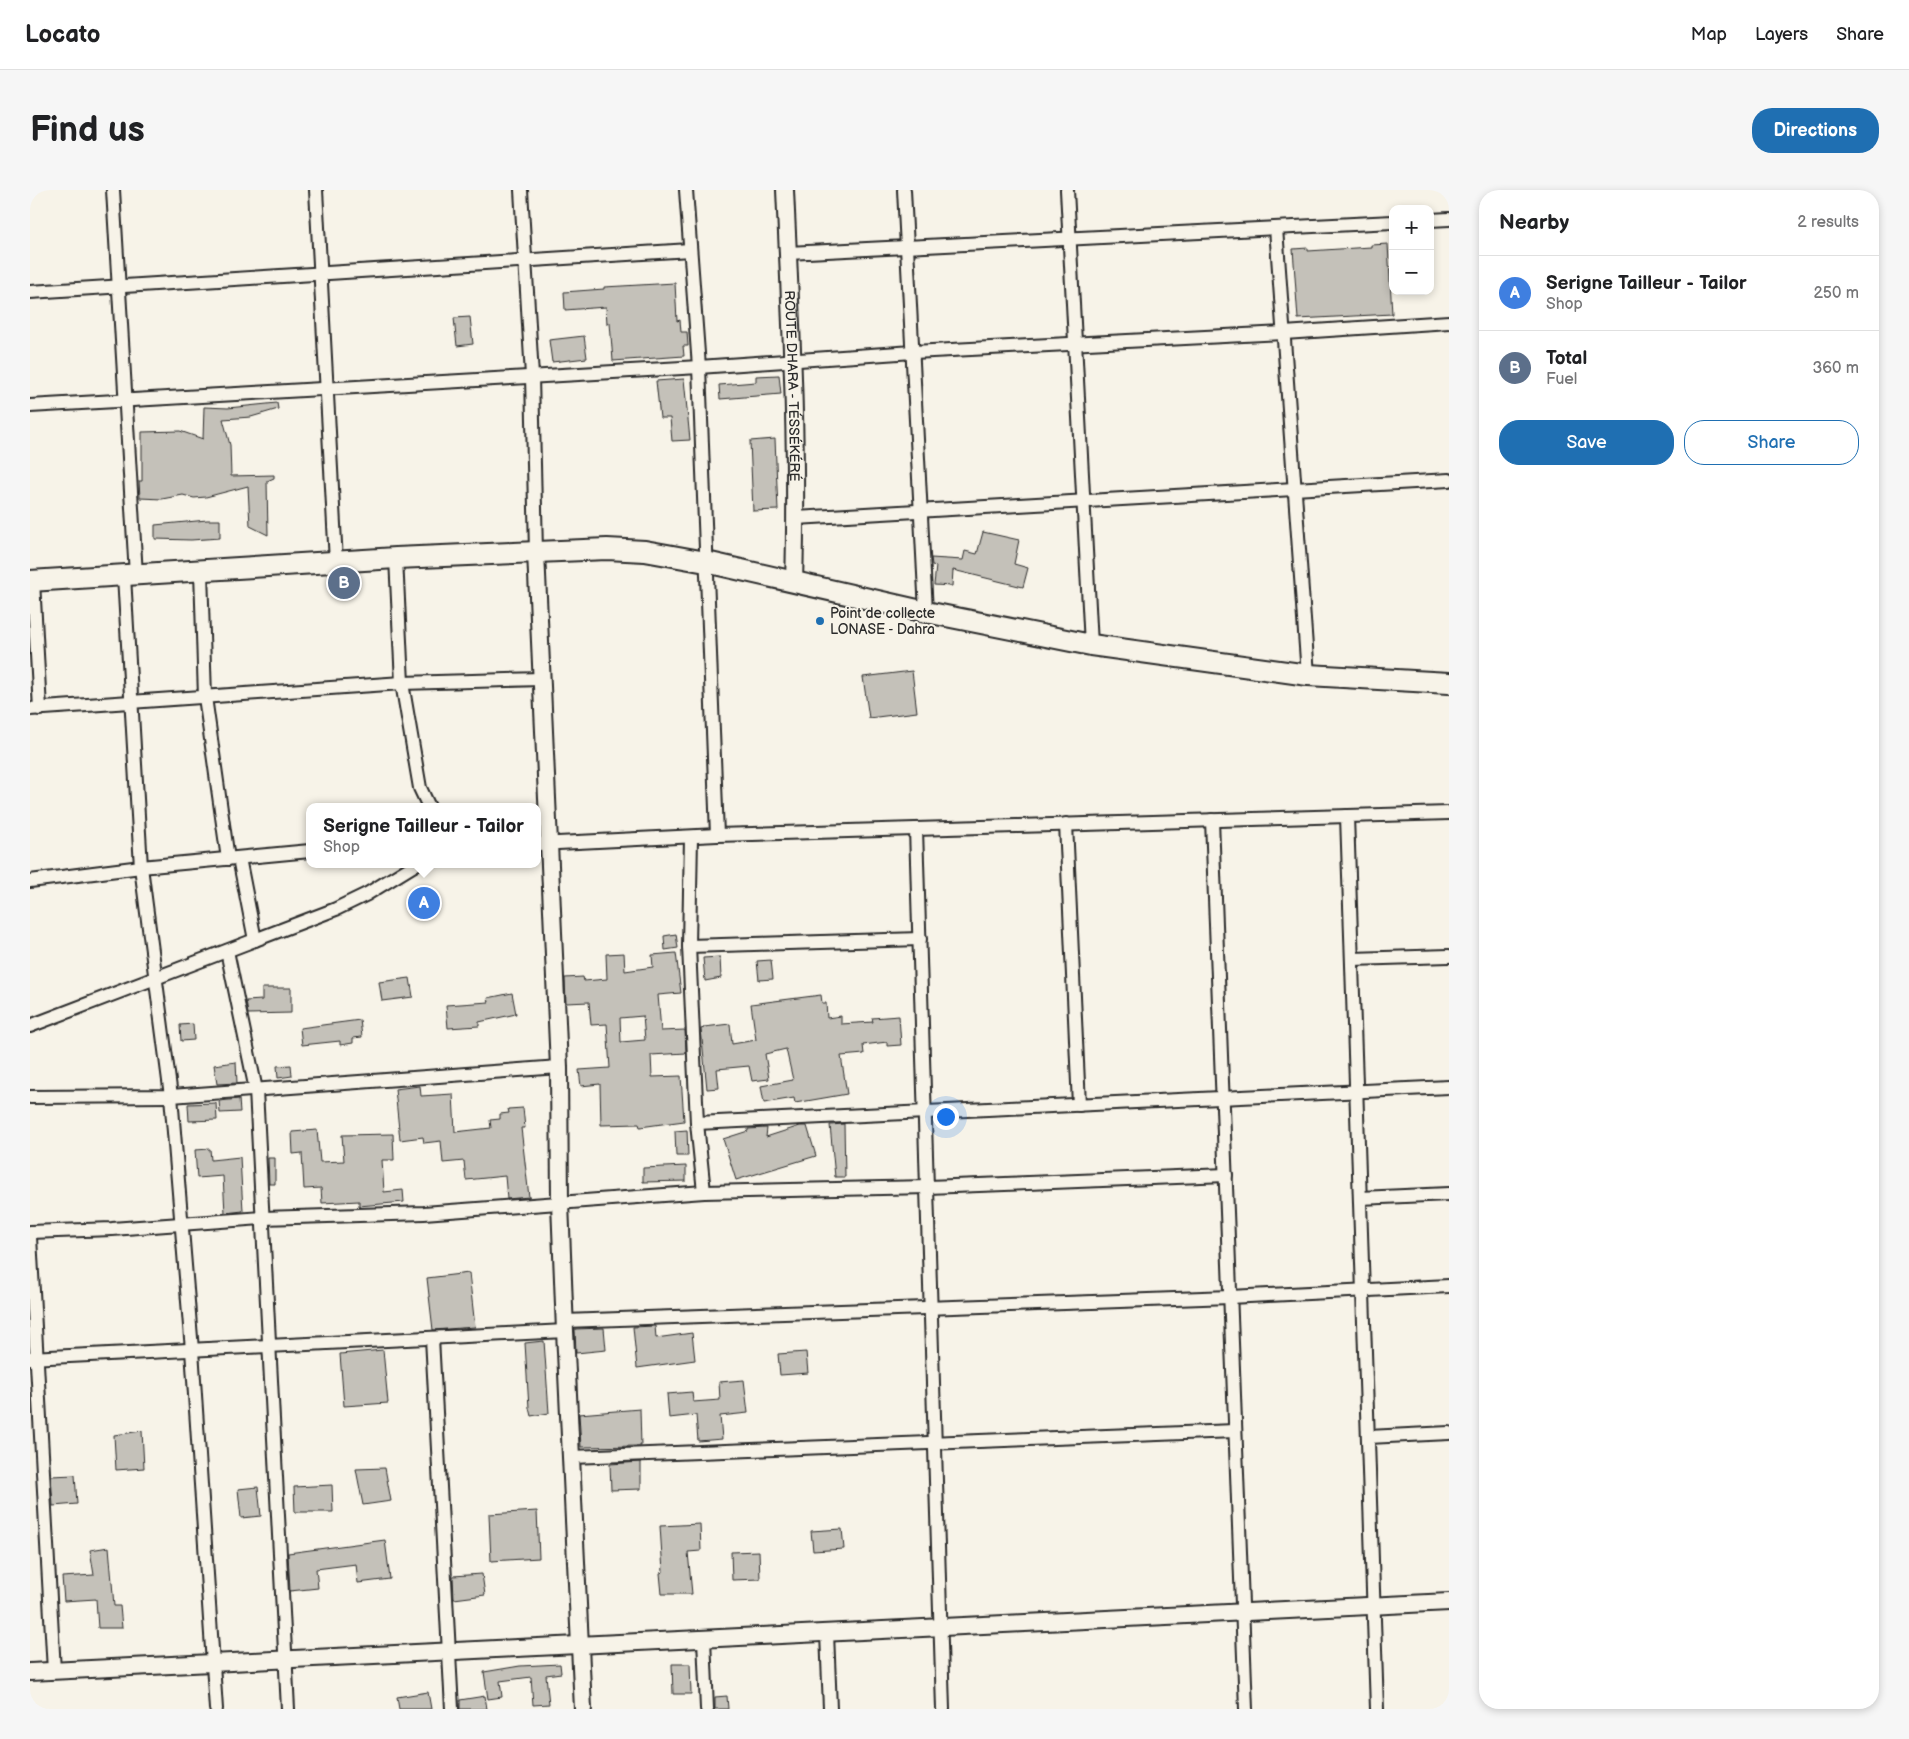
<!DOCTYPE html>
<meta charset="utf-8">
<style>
:root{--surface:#fff;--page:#f6f6f6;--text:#202124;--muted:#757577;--line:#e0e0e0;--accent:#1f6fb2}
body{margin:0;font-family:"Balsamiq Sans",sans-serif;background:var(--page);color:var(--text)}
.controls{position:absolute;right:15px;top:15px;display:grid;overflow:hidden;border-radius:10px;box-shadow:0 2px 8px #0003}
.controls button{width:45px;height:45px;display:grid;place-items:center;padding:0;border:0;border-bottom:1px solid var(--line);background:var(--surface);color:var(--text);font:25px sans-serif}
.you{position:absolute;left:915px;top:926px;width:18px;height:18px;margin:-12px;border:4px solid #fff;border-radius:50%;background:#1a73e8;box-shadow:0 0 0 8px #1a73e833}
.badge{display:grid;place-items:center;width:32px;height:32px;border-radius:50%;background:var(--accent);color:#fff;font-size:16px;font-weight:700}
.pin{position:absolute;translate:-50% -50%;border:2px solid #fff;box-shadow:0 1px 5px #0006}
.popup{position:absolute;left:276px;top:613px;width:235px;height:65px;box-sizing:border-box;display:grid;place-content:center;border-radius:10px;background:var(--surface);filter:drop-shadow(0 1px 4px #0005);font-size:16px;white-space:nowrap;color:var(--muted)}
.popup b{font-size:19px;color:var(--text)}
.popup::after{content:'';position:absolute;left:50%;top:100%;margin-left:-10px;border:10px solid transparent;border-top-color:var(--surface)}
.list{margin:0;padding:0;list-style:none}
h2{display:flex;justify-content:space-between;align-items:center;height:65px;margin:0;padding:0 20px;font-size:21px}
h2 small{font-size:16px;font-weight:400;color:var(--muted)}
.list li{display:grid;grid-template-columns:32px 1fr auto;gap:15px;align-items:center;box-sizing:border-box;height:75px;padding:0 20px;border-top:1px solid var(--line)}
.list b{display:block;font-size:19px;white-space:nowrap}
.list p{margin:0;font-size:16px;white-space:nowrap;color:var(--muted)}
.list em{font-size:16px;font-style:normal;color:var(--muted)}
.actions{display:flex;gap:10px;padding:15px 20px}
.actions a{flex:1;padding:11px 0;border:1px solid var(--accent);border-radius:20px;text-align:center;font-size:18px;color:var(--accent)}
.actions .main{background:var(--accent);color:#fff}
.map{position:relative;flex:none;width:1419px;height:1519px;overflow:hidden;border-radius:20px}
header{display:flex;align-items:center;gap:30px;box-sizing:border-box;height:70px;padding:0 25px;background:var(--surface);border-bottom:1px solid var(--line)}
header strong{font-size:24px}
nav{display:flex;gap:28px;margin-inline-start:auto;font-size:18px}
.intro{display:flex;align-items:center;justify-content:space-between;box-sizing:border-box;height:120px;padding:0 30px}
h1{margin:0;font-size:35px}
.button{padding:12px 22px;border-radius:20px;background:var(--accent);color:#fff;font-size:18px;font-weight:700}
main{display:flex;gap:30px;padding:0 30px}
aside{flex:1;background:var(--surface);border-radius:20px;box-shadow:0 2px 8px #0003}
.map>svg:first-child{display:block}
.building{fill:#c4c1b9;stroke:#2b2b2b;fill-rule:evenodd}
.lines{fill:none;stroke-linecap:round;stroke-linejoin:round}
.minor-casing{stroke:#2b2b2b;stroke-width:16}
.tertiary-casing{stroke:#2b2b2b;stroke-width:20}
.primary-casing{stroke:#2b2b2b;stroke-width:24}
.minor{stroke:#f7f3e8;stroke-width:12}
.tertiary{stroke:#f7f3e8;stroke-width:16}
.primary{stroke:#f7f3e8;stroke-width:20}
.poi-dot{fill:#1f6fb2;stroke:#f7f3e8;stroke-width:2}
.labels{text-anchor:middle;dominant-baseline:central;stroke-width:4;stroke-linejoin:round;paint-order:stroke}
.street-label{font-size:14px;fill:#2b2b2b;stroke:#f7f3e8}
.poi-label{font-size:14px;fill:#2b2b2b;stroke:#f7f3e8;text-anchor:start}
</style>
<header>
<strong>Locato</strong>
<nav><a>Map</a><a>Layers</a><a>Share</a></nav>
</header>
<div class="intro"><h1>Find us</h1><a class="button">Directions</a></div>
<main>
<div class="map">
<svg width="1419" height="1519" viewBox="0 0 1419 1519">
<rect width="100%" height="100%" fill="#f7f3e8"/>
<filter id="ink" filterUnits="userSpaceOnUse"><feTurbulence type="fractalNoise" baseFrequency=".02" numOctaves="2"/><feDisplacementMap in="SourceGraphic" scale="10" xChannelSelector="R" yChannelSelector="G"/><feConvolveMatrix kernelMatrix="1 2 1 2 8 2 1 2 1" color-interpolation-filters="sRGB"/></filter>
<g filter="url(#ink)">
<g class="building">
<polygon points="1358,54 1362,124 1268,129 1263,59 1278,58 1278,61 1341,57 1341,55"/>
<polygon points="645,93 647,131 650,130 651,142 657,142 658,156 653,156 654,166 583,171 580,133 577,134 576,117 535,120 534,102 574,99 574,97"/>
<polygon points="440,127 443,154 427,156 424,128"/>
<polygon points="554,146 557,168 522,172 519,150"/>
<polygon points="749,185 751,204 690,209 689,195 726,192 726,186"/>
<polygon points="654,189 660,250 642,251 640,228 630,228 626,191"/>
<polygon points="247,213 248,219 221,227 193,229 200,255 201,286 244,285 244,288 237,291 238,345 220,336 218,296 176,307 164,308 153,305 132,309 110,308 109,291 112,291 112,242 150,241 173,249 174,217 198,218"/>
<polygon points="745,249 748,320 723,321 720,251"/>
<polygon points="177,330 190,330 190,348 161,350 125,349 125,335"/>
<polygon points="953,342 989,350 984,374 998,378 993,397 923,380 922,396 904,395 906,376 902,375 901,368 933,370 935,361 947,364"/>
<polygon points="882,481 887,522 839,528 833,487"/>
<polygon points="646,744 648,758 635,760 634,746"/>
<path d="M594,763l1,18 28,-4 -1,-12 24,-2 5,40 -23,2 3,36 24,-1 1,23 -35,2 1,22 29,-1 3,45 -44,6 -1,-3 -38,1 -1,-41 -19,2 -2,-16 31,-2 -3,-44 -16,1 -2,-23 -23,1 -1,-25 18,-1 1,4 23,-2 -1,-25zM613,826l2,24 -24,2 -1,-24z"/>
<polygon points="690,767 691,788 675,791 673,768"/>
<polygon points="741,770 743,789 729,790 727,771"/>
<polygon points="380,788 383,807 352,811 349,792"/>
<polygon points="232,798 261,798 261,823 218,824 216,811 232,810"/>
<polygon points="482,803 486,824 449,832 449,836 418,838 416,815 459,812 458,808"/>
<polygon points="791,805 792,813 796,813 797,828 811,826 811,834 843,832 842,828 869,826 871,855 857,856 857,852 833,855 834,864 811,866 817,904 765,913 764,908 734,913 731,896 763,890 756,859 735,864 739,889 722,891 719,876 687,879 689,898 677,899 671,839 674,838 674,837 700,834 702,854 726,850 721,814"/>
<polygon points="330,830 332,847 323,848 323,853 310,855 310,851 272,855 270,838"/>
<polygon points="163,834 164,850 151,851 150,835"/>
<polygon points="206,872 207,893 187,894 184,875"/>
<polygon points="261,875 262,886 248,888 247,876"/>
<polygon points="390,896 391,906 423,904 425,942 461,938 460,930 470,929 470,924 479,923 478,919 493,918 495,938 491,938 499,1007 477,1009 475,986 436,990 434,971 413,973 411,951 394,953 393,947 370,950 365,899"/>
<polygon points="209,909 210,922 190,923 189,911"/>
<polygon points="186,913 187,930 159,931 158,914"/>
<polygon points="814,934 815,987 805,987 800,935"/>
<polygon points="770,936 777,936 786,966 706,990 693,949 718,941 718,939 737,938 736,947"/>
<polygon points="287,940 290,972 314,971 312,945 363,944 364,970 352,970 354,1002 373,1000 374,1012 329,1016 329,1011 292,1013 291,998 274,999 272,963 263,964 262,942"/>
<polygon points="657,940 658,966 646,966 645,941"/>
<polygon points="180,959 181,970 210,967 213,1021 195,1023 193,986 167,988 165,960"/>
<polygon points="238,968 245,968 245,994 239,994"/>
<polygon points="656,976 656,991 613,992 613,978"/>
<polygon points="439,1083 445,1137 403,1140 397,1088"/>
<polygon points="625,1136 626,1148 662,1143 665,1170 607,1178 603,1137"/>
<polygon points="574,1138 576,1160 546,1163 545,1139"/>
<polygon points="514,1151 519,1223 501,1226 499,1218 495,1153"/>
<polygon points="353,1160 358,1213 314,1216 310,1164"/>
<polygon points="776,1162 778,1183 750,1185 748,1164"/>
<polygon points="714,1190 718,1223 690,1226 692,1249 668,1251 666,1225 639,1228 637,1204 662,1202 663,1212 690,1210 689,1192"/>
<polygon points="610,1219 611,1256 551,1257 549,1224"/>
<polygon points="112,1241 114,1278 86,1280 84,1245"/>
<polygon points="611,1272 611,1299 581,1300 580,1274"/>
<polygon points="355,1278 361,1311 333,1315 326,1279"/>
<polygon points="45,1285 47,1314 23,1316 21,1286"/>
<polygon points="302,1295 303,1322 265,1322 264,1297"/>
<polygon points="228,1297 231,1326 211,1328 208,1299"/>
<polygon points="507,1321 509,1368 461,1371 459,1324"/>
<polygon points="670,1334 671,1361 658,1362 662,1404 632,1404 630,1383 633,1382 630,1336"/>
<polygon points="812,1339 814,1359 783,1361 781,1341"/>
<polygon points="355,1350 360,1389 328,1393 326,1374 286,1379 288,1398 260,1401 258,1363"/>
<polygon points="79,1357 84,1416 90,1416 92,1438 68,1438 66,1409 34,1411 32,1387 64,1385 60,1360"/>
<polygon points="729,1361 730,1389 702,1390 701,1362"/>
<polygon points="452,1384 455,1405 424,1409 423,1386"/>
<polygon points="530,1474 531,1483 516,1485 519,1514 503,1515 501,1487 470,1491 472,1507 458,1509 454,1482 490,1476"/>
<polygon points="642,1474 660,1474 661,1504 643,1504"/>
<polygon points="398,1502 401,1519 369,1519 367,1507"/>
<polygon points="455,1506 457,1519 430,1519 430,1510"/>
<polygon points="697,1506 698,1519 685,1519 685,1507"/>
</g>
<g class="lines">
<g class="minor-casing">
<g id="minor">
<polyline points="83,0 106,385"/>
<polyline points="286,0 306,372"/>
<polyline points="491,0 502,186 506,362"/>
<polyline points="656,0 669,177 687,645"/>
<polyline points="874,0 896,422"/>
<polyline points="1037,0 1061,455"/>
<polyline points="1400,30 1419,29"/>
<polyline points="1246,38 1278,485"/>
<polyline points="758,63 1363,32"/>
<polyline points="0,102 660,60"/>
<polyline points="0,216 669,177 883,162 1254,143 1419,132"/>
<polyline points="766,328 1419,290"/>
<polyline points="366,368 372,493 390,598 399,617"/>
<polyline points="171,382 175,507 198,669"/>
<polyline points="94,386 111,677 141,906 162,1160 186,1519"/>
<polyline points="3,391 10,519"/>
<polyline points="0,519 372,493 511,489"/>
<polyline points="1317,626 1347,1519"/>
<polyline points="1182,630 1216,1519"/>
<polyline points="1036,634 1049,915"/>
<polyline points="886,639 913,1519"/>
<polyline points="661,647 659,756 667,933 674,1002"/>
<polyline points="508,654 687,645 1419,623"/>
<polyline points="209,668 225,750"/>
<polyline points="0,691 111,677 280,661"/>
<polyline points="659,756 890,749"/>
<polyline points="197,761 226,900 258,1519"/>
<polyline points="1322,769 1419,766"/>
<polyline points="0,836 306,719 337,704 386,674"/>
<polyline points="0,907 141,906 529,877"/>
<polyline points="667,933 1419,897"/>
<polyline points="1330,1008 1419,1004"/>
<polyline points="0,1042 82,1039 233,1028 394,1023 674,1002 898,997 1196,985"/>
<polyline points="0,1047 24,1481"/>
<polyline points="535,1131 1200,1107 1419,1096"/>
<polyline points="402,1148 422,1519"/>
<polyline points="0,1168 535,1141"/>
<polyline points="1338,1247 1419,1243"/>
<polyline points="542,1267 1205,1241"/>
<polyline points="797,1443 800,1519"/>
<polyline points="674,1449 677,1519"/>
</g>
</g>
<g class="tertiary-casing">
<g id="tertiary">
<path id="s1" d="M755,0c6,130 13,261 9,392"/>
<polyline points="506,362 529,877 530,1013 535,1141 553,1519"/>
<polyline points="0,1482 1419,1412"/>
</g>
</g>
<g class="primary-casing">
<polyline id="primary" points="0,391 366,368 577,359 615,361 676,372 896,422 1061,455 1278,485 1419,493"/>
</g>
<use href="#minor" class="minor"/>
<use href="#tertiary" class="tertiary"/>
<use href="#primary" class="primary"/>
</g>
</g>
<circle class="poi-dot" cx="790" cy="431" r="5"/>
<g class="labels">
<g class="street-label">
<text stroke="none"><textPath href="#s1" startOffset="196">ROUTE DHARA - TÉSSÉKÉRÉ</textPath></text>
</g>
<g class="poi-label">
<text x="800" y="423">Point de collecte<tspan x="800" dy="16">LONASE - Dahra</tspan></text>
</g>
</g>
</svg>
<div class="controls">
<button>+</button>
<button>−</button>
</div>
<div class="you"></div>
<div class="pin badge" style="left:394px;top:713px;background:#3f7fe0">A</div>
<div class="popup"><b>Serigne Tailleur - Tailor</b>Shop</div>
<div class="pin badge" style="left:314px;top:393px;background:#5c6f8a">B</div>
</div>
<aside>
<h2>Nearby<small>2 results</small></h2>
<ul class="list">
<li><span class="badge" style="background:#3f7fe0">A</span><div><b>Serigne Tailleur - Tailor</b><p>Shop</p></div><em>250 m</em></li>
<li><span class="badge" style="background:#5c6f8a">B</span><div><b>Total</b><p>Fuel</p></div><em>360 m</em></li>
</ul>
<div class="actions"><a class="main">Save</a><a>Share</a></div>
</aside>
</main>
